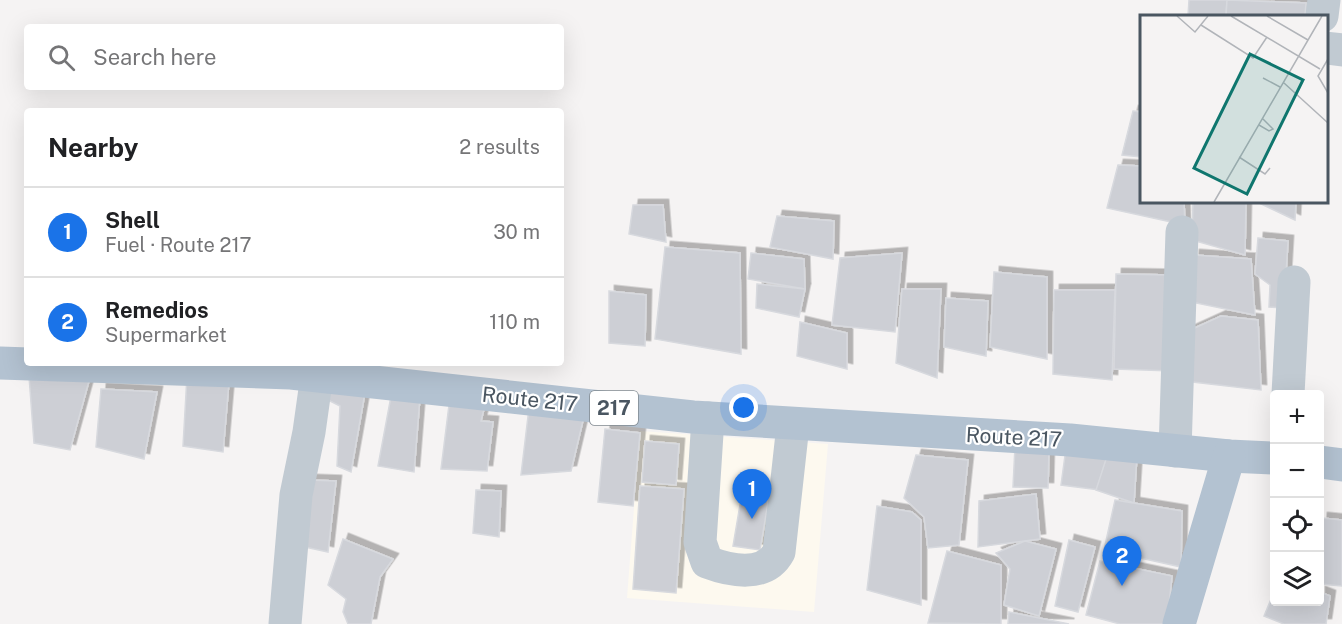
<!DOCTYPE html>
<meta charset="utf-8">
<style>
:root{--surface:#fff;--page:#f6f6f6;--text:#202124;--muted:#757577;--line:#e0e0e0;--accent:#1a73e8}
body{margin:0;font-family:"Public Sans",sans-serif;background:var(--page);color:var(--text)}
.controls{position:absolute;right:18px;bottom:18px;display:grid;overflow:hidden;border-radius:6px;box-shadow:0 6px 24px #0002}
.controls button{width:54px;height:54px;display:grid;place-items:center;padding:0;border:0;border-bottom:2px solid var(--line);background:var(--surface);color:var(--text);font:30px sans-serif}
.you{position:absolute;left:744px;top:408px;width:21px;height:21px;margin:-15px;border:4px solid #fff;border-radius:50%;background:#1a73e8;box-shadow:0 0 0 9px #1a73e833}
.badge{display:grid;place-items:center;width:39px;height:39px;border-radius:50%;background:var(--accent);color:#fff;font-size:20px;font-weight:700}
.pin{position:absolute;translate:-50% -50px;filter:drop-shadow(0 2px 3px #0008)}
.pin::after{content:'';position:absolute;top:32px;width:21px;height:18px;background:inherit;clip-path:polygon(0 0,100% 0,50% 100%)}
.list{margin:0;padding:0;list-style:none}
h2{display:flex;justify-content:space-between;align-items:center;height:78px;margin:0;padding:0 24px;font-size:26px}
h2 small{font-size:20px;font-weight:400;color:var(--muted)}
.list li{display:grid;grid-template-columns:39px 1fr auto;gap:18px;align-items:center;box-sizing:border-box;height:90px;padding:0 24px;border-top:2px solid var(--line)}
.list b{display:block;font-size:22px;white-space:nowrap}
.list p{margin:0;font-size:20px;white-space:nowrap;color:var(--muted)}
.list em{font-size:20px;font-style:normal;color:var(--muted)}
.icon{flex:none;width:33px;height:33px;fill:none;stroke:currentColor;stroke-width:2;stroke-linecap:round;stroke-linejoin:round}
.map{position:relative;flex:none;width:1342px;height:624px;overflow:hidden}
.search{position:absolute;background:var(--surface);box-shadow:0 6px 24px #0002;left:24px;top:24px;width:540px;height:66px;display:flex;align-items:center;gap:15px;box-sizing:border-box;padding:0 21px;border-radius:6px;color:var(--muted);font-size:22px}
.panel{position:absolute;background:var(--surface);box-shadow:0 6px 24px #0002;left:24px;top:108px;width:540px;height:258px;border-radius:6px}
.map>svg:first-child{display:block}
.commercial{fill:#fdf9ef}
.building{fill:#cdcfd5;stroke:#d7d9de;stroke-width:1.5;filter:url(#shadow)}
.lines{fill:none;stroke-linecap:round;stroke-linejoin:round}
.minor{stroke:#c1cad2;stroke-width:33}
.major{stroke:#b3c2d1;stroke-width:33}
.labels{text-anchor:middle;dominant-baseline:central;stroke-width:4.5;stroke-linejoin:round;paint-order:stroke}
.shield{fill:#fff;stroke:#808990;stroke-width:1.5}
.shield-label{font-size:20px;font-weight:bold;fill:#4a5661}
.street-label{font-size:21px;fill:#4a5661;stroke:#fff}
.inset-road{fill:none;stroke:#b1b4b9;stroke-width:1.5}
.view{fill:#0f766e;fill-opacity:0.15;stroke:#0f766e;stroke-width:3}
.inset-edge{fill:none;stroke:#4a5661;stroke-width:3}
</style>
<div class="map">
<svg width="1342" height="624" viewBox="0 0 1342 624">
<defs>
<filter id="shadow"><feDropShadow dx="5.5" dy="-5.5" stdDeviation="0" flood-color="#0004"/></filter>
</defs>
<rect width="100%" height="100%" fill="#f5f3f3"/>
<polygon class="commercial" points="640,431 828,444 814,612 627,598"/>
<g class="building">
<polygon points="1189,0 1227,0 1226,16 1188,16"/>
<polygon points="1227,0 1306,3 1305,16 1226,16"/>
<polygon points="1133,111 1141,112 1141,157 1122,155"/>
<polygon points="1118,165 1141,166 1141,201 1184,201 1185,225 1107,208"/>
<polygon points="1193,201 1246,201 1245,255 1192,240"/>
<polygon points="1255,201 1296,201 1295,220"/>
<polygon points="633,205 663,205 666,242 629,234"/>
<polygon points="777,216 834,221 833,259 770,247"/>
<polygon points="1258,238 1288,241 1284,308 1269,307 1270,285 1255,274"/>
<polygon points="665,247 740,253 741,354 655,339"/>
<polygon points="751,253 804,259 805,289 748,279"/>
<polygon points="902,253 895,332 832,325 840,258"/>
<polygon points="1194,255 1251,259 1255,315 1191,302"/>
<polygon points="994,272 1047,277 1047,359 990,347"/>
<polygon points="1116,274 1173,275 1172,371 1114,369"/>
<polygon points="757,284 805,289 799,317 756,308"/>
<polygon points="902,289 941,289 937,378 896,363"/>
<polygon points="1054,290 1115,290 1112,380 1053,374"/>
<polygon points="609,291 646,295 645,346 609,343"/>
<polygon points="946,298 988,301 986,356 944,347"/>
<polygon points="1221,316 1258,320 1261,390 1184,381 1188,331"/>
<polygon points="800,322 847,333 847,369 797,356"/>
<polygon points="29,376 89,381 70,450 34,443"/>
<polygon points="187,376 229,382 223,452 183,446"/>
<polygon points="327,378 366,387 351,472 337,466 340,406 326,399"/>
<polygon points="101,389 157,392 144,459 96,447"/>
<polygon points="392,391 420,397 414,472 378,466"/>
<polygon points="449,405 484,409 481,421 493,422 487,471 441,469"/>
<polygon points="529,408 585,412 571,471 521,475"/>
<polygon points="605,429 640,433 633,506 598,502"/>
<polygon points="645,441 679,444 676,485 642,482"/>
<polygon points="1015,446 1049,447 1048,488 1013,487"/>
<polygon points="1066,448 1112,455 1107,491 1061,485"/>
<polygon points="1109,450 1137,455 1134,503 1096,490"/>
<polygon points="916,455 968,460 959,545 928,548 924,517 904,498"/>
<polygon points="309,480 336,481 328,552 300,546"/>
<polygon points="640,486 684,489 676,593 633,589"/>
<polygon points="743,487 770,491 760,550 733,546"/>
<polygon points="476,490 501,491 499,537 473,533"/>
<polygon points="1036,494 1040,539 978,547 979,501"/>
<polygon points="1115,500 1182,511 1181,567 1104,550"/>
<polygon points="877,506 912,512 921,520 921,605 867,590"/>
<polygon points="1322,518 1342,520 1342,586 1320,584 1320,542"/>
<polygon points="343,539 393,559 380,577 371,624 348,624 343,612 346,599 328,585"/>
<polygon points="1069,540 1095,547 1078,612 1055,606"/>
<polygon points="1025,541 1056,549 1039,616 1004,605 1010,569 996,553"/>
<polygon points="947,551 1001,565 1001,624 928,623"/>
<polygon points="1100,561 1172,576 1167,624 1120,624 1086,615"/>
<polygon points="1274,592 1274,602 1320,602 1320,592 1330,596 1326,624 1284,624 1264,616"/>
<polygon points="1009,612 1069,624 1008,624"/>
</g>
<g class="lines">
<g class="minor">
<polyline points="1322,16 1324,0"/>
<polyline points="1326,48 1342,50"/>
<polyline points="1288,394 1294,282"/>
<path d="M708,418l-8,124 7,20c24,9 58,16 72,-10l14,-127"/>
<polyline points="1175,451 1182,232"/>
<polyline points="285,624 296,495 309,432 317,375"/>
</g>
<g class="major">
<polyline points="0,363 291,373 693,417 1070,440 1229,456 1274,458"/>
<polyline points="1320,462 1342,465"/>
<polyline points="1179,624 1229,456"/>
</g>
</g>
<g class="labels">
<rect class="shield" x="590" y="391" width="48" height="34" rx="4.5"/>
<g class="shield-label">
<text x="614" y="408">217</text>
</g>
<g class="street-label">
<text transform="translate(530 399) rotate(6)">Route 217</text>
<text transform="translate(1014 437) rotate(3)">Route 217</text>
</g>
</g>
<g transform="translate(1140 15)">
<rect width="188" height="188" fill="#f5f3f3"/>
<path class="inset-road" d="M37,1l18,16 13,-16M91,1l89,53M127,1l41,24M61,10l52,33 14,-21M188,44l-10,17 10,17M123,63l17,9M144,68l44,40M119,110l10,6 4,-2 -10,-10M99,142l26,17 5,-6M74,187l108,-186"/>
<path class="view" d="M110,39l53,26 -56,114 -53,-26z"/>
<rect width="188" height="188" class="inset-edge"/>
</g>
</svg>
<div class="controls">
<button>+</button>
<button>−</button>
<button><svg class="icon" aria-label="locate" viewBox="0 0 24 24"><circle cx="12" cy="12" r="6"/><path d="M12 2v4M12 18v4M2 12h4M18 12h4"/></svg></button>
<button><svg class="icon" aria-label="layers" viewBox="0 0 24 24"><path d="M12 4l9 5-9 5-9-5zM3 14l9 5 9-5"/></svg></button>
</div>
<div class="you"></div>
<div class="pin badge" style="left:752px;top:519px">1</div>
<div class="pin badge" style="left:1122px;top:586px">2</div>
<div class="search"><svg class="icon" aria-label="search" viewBox="0 0 24 24"><circle cx="10" cy="10" r="6"/><path d="M15 15l6 6"/></svg>Search here</div>
<section class="panel">
<h2>Nearby<small>2 results</small></h2>
<ul class="list">
<li><span class="badge">1</span><div><b>Shell</b><p>Fuel · Route 217</p></div><em>30 m</em></li>
<li><span class="badge">2</span><div><b>Remedios</b><p>Supermarket</p></div><em>110 m</em></li>
</ul>
</section>
</div>
